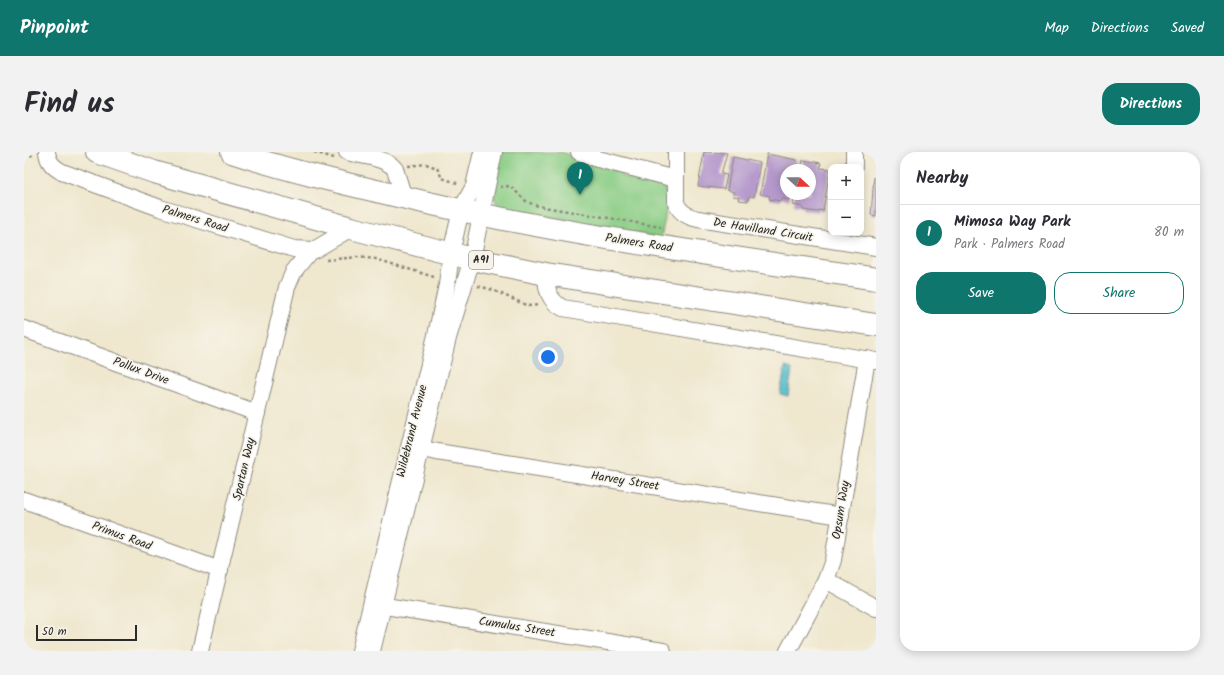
<!DOCTYPE html>
<meta charset="utf-8">
<style>
:root{--surface:#fff;--page:#f2f2f3;--text:#2b2b33;--muted:#7c7c81;--line:#e1e1e2;--accent:#0f766e}
body{margin:0;font-family:Kalam,sans-serif;background:var(--page);color:var(--text)}
.controls{position:absolute;right:12px;top:12px;display:grid;overflow:hidden;border-radius:8px;box-shadow:0 2px 10px #0003}
.controls button{width:36px;height:36px;display:grid;place-items:center;padding:0;border:0;border-bottom:1px solid var(--line);background:var(--surface);color:var(--text);font:20px sans-serif}
.compass{position:absolute;left:756px;top:12px;width:36px;height:36px;border-radius:50%;background:var(--surface);box-shadow:0 2px 10px #0003;rotate:112deg}
.scale{position:absolute;left:12px;bottom:10px;width:101px;box-sizing:border-box;padding-left:4px;border:2px solid #2b2b2b;border-top:0;font-size:11px;line-height:14px;white-space:nowrap;color:#2b2b2b;-webkit-text-stroke:3px #f7f3e8;paint-order:stroke}
.you{position:absolute;left:524px;top:205px;width:14px;height:14px;margin:-10px;border:3px solid #fff;border-radius:50%;background:#1a73e8;box-shadow:0 0 0 6px #1a73e833}
.badge{display:grid;place-items:center;width:26px;height:26px;border-radius:50%;background:var(--accent);color:#fff;font-size:13px;font-weight:700}
.pin{position:absolute;translate:-50% -33px;filter:drop-shadow(0 1px 2px #0008)}
.pin::after{content:'';position:absolute;top:21px;width:14px;height:12px;background:inherit;clip-path:polygon(0 0,100% 0,50% 100%)}
.list{margin:0;padding:0;list-style:none}
h2{display:flex;justify-content:space-between;align-items:center;height:52px;margin:0;padding:0 16px;font-size:17px}
h2 small{font-size:13px;font-weight:400;color:var(--muted)}
.list li{display:grid;grid-template-columns:26px 1fr auto;gap:12px;align-items:center;box-sizing:border-box;height:56px;padding:0 16px;border-top:1px solid var(--line)}
.list b{display:block;font-size:15px;white-space:nowrap}
.list p{margin:0;font-size:13px;white-space:nowrap;color:var(--muted)}
.list em{font-size:13px;font-style:normal;color:var(--muted)}
.actions{display:flex;gap:8px;padding:12px 16px}
.actions a{flex:1;padding:9px 0;border:1px solid var(--accent);border-radius:16px;text-align:center;font-size:14px;color:var(--accent)}
.actions .main{background:var(--accent);color:#fff}
.map{position:relative;flex:none;width:852px;height:499px;overflow:hidden;border-radius:16px}
header{display:flex;align-items:center;gap:24px;box-sizing:border-box;height:56px;padding:0 20px;background:var(--accent);color:#fff}
header strong{font-size:19px}
nav{display:flex;gap:22px;margin-inline-start:auto;font-size:14px}
.intro{display:flex;align-items:center;justify-content:space-between;box-sizing:border-box;height:96px;padding:0 24px}
h1{margin:0;font-size:28px}
.button{padding:10px 18px;border-radius:16px;background:var(--accent);color:#fff;font-size:14px;font-weight:700}
main{display:flex;gap:24px;padding:0 24px}
aside{flex:1;background:var(--surface);border-radius:16px;box-shadow:0 2px 10px #0003}
.map>svg:first-child{display:block}
.green{fill:#8acd85;stroke:#5a7c58}
.water{fill:#4fbbcb;stroke:#3d737b}
.building{fill:#b69acd}
.lines{fill:none;stroke-linecap:round;stroke-linejoin:round}
.minor-casing{stroke:#8d897c;stroke-width:18}
.highway-casing{stroke:#8d897c;stroke-width:24}
.path{stroke:#8d897c;stroke-width:2.5;stroke-dasharray:3 3;stroke-linecap:butt}
.minor{stroke:#fff;stroke-width:16}
.highway{stroke:#fff;stroke-width:22}
.labels{text-anchor:middle;dominant-baseline:central;stroke-width:3;stroke-linejoin:round;paint-order:stroke}
.shield{fill:#f7f3e8;stroke:#686764;stroke-width:1}
.shield-label{font-size:11px;font-weight:bold;fill:#2b2b2b}
.street-label{font-size:12px;fill:#2b2b2b;stroke:#f7f3e8}
</style>
<header>
<strong>Pinpoint</strong>
<nav><a>Map</a><a>Directions</a><a>Saved</a></nav>
</header>
<div class="intro"><h1>Find us</h1><a class="button">Directions</a></div>
<main>
<div class="map">
<svg width="852" height="499" viewBox="0 0 852 499">
<rect width="100%" height="100%" fill="#f7f3e8"/>
<filter id="ink" filterUnits="userSpaceOnUse"><feTurbulence type="fractalNoise" baseFrequency=".025" numOctaves="2"/><feDisplacementMap in="SourceGraphic" scale="8" xChannelSelector="R" yChannelSelector="G"/><feConvolveMatrix kernelMatrix="1 2 1 2 8 2 1 2 1" color-interpolation-filters="sRGB"/></filter>
<filter id="wash" filterUnits="userSpaceOnUse"><feTurbulence type="fractalNoise" baseFrequency=".012" numOctaves="4" result="noise"/><feDisplacementMap in="SourceGraphic" scale="16" xChannelSelector="R" yChannelSelector="G"/><feGaussianBlur stdDeviation="0.9" result="paint"/><feColorMatrix in="noise" values="0 0 0 0 0 0 0 0 0 0 0 0 0 0 0 0 0 1.4 0 .05"/><feComposite in="paint" operator="in"/></filter>
<g filter="url(#wash)">
<rect width="100%" height="100%" fill="#efe7ce"/>
<path class="green" d="M476,0h61l27,11 33,9v4l12,3 3,-3c8,2 18,3 24,7 13,8 3,42 1,55l-162,-31c-11,-14 -2,-39 1,-55z"/>
<polygon class="water" points="761,215 768,217 764,244 756,242"/>
<g id="blocks">
<g class="building">
<polygon points="680,0 703,1 697,22 703,23 700,37 674,34"/>
<polygon points="743,2 773,8 771,18 762,18 762,42 766,42 765,48 757,46 757,49 745,47 746,44 736,42"/>
<polygon points="709,5 736,11 730,45 725,44 724,49 714,48 715,45 709,44 710,40 703,38"/>
<polygon points="779,8 797,11 796,16 806,17 799,59 795,58 794,60 779,58 779,55 769,53 771,42 786,42 786,18 777,18"/>
<polygon points="850,25 852,25 852,64 847,63"/>
</g>
</g>
</g>
<g filter="url(#ink)">
<use href="#blocks" fill-opacity="0" stroke="#8d897c" stroke-width="1"/>
<g class="lines">
<g class="minor-casing">
<g id="minor">
<path d="M23,0c1,10 6,15 15,20l98,36 134,41 20,1 37,-22"/>
<path d="M323,0c15,4 38,5 48,17l9,29"/>
<polyline points="555,0 574,7 651,27"/>
<path d="M652,0v51c4,10 12,14 22,16l178,28"/>
<polyline points="830,0 830,15"/>
<path d="M522,122c0,15 3,27 17,34l313,53"/>
<polyline points="0,177 233,261"/>
<polyline points="386,294 413,300 817,364"/>
<polyline points="0,348 196,418"/>
<polyline points="802,428 852,456"/>
<polyline points="349,452 639,499"/>
<polyline points="176,499 263,135 270,119 286,99"/>
<polyline points="336,499 412,183 423,133 427,101 437,58 450,34 458,0"/>
<polyline points="348,499 424,186 448,107 470,0"/>
<polyline points="764,499 802,428 809,408 843,207"/>
</g>
</g>
<g class="highway-casing">
<g id="highway">
<polyline points="73,0 130,20 327,76 448,107 522,122 852,173"/>
<path d="M208,0c54,18 110,31 166,44 158,38 318,59 478,83"/>
</g>
</g>
<g class="path">
<polyline points="290,0 310,6"/>
<polyline points="0,1 9,4"/>
<polyline points="384,14 402,12 413,16 418,26 436,32"/>
<polyline points="476,35 486,34 503,50 514,54 637,75"/>
<polyline points="302,108 333,105 352,107 410,125"/>
<polyline points="454,134 469,138 504,154 515,153"/>
</g>
<use href="#minor" class="minor"/>
<use href="#highway" class="highway"/>
</g>
</g>
<g class="labels">
<rect class="shield" x="445" y="99" width="24" height="18" rx="3"/>
<g class="shield-label">
<text x="457" y="108">A91</text>
</g>
<g class="street-label">
<text transform="translate(171 67) rotate(17)">Palmers Road</text>
<text transform="translate(739 78) rotate(9)">De Havilland Circuit</text>
<text transform="translate(615 91) rotate(9)">Palmers Road</text>
<text transform="translate(117 219) rotate(20)">Pollux Drive</text>
<text transform="translate(388 279) rotate(-76)">Wildebrand Avenue</text>
<text transform="translate(220 317) rotate(-77)">Spartan Way</text>
<text transform="translate(601 329) rotate(9)">Harvey Street</text>
<text transform="translate(817 358) rotate(-81)">Opsum Way</text>
<text transform="translate(98 384) rotate(20)">Primus Road</text>
<text transform="translate(493 475) rotate(9)">Cumulus Street</text>
</g>
</g>
</svg>
<div class="controls">
<button>+</button>
<button>−</button>
</div>
<svg class="compass" viewBox="-18 -18 36 36"><path d="M0-13l5 13h-10z" fill="#e53935"/><path d="M0 13l5-13h-10z" fill="#7c7c81"/></svg>
<div class="scale">50 m</div>
<div class="you"></div>
<div class="pin badge" style="left:556px;top:43px">1</div>
</div>
<aside>
<h2>Nearby<small></small></h2>
<ul class="list">
<li><span class="badge">1</span><div><b>Mimosa Way Park</b><p>Park · Palmers Road</p></div><em>80 m</em></li>
</ul>
<div class="actions"><a class="main">Save</a><a>Share</a></div>
</aside>
</main>
